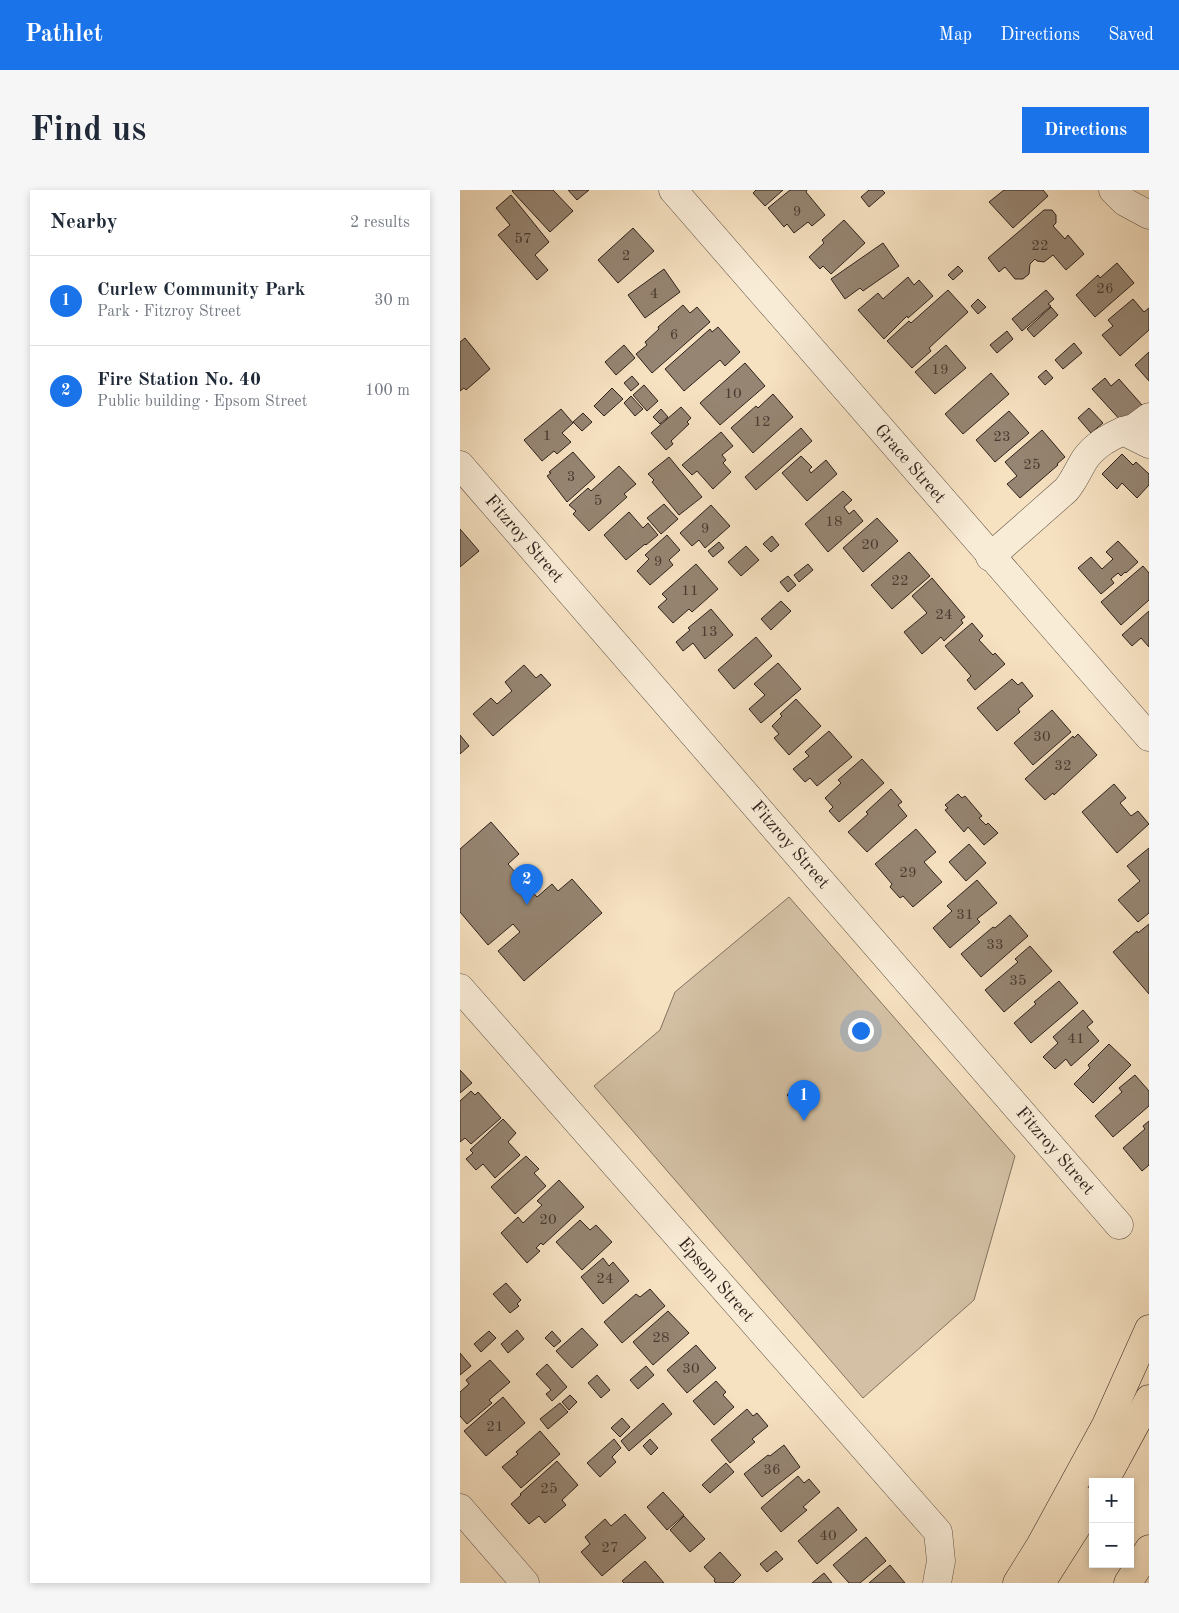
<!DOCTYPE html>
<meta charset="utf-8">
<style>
:root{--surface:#fff;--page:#f6f6f7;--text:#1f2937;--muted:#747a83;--line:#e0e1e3;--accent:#1a73e8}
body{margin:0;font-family:"Old Standard TT",serif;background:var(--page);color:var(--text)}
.controls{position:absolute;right:15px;bottom:15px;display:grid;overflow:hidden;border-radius:0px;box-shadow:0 2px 8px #0003}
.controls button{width:45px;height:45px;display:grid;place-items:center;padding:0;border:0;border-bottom:1px solid var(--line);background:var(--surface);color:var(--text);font:25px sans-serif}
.you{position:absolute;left:400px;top:840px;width:18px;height:18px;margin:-12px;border:4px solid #fff;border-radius:50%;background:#1a73e8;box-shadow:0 0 0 8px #1a73e833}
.badge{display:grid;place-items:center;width:32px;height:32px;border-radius:50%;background:var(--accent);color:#fff;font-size:16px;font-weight:700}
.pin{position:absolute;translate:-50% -41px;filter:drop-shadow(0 1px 2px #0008)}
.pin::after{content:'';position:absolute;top:26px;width:18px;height:15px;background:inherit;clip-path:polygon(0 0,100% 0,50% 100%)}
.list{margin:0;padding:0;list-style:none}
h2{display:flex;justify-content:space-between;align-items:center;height:65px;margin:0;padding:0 20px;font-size:21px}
h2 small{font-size:16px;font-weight:400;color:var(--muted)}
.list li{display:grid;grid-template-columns:32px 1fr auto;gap:15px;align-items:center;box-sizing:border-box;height:90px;padding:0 20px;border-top:1px solid var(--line)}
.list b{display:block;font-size:19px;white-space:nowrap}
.list p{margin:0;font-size:16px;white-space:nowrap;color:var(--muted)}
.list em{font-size:16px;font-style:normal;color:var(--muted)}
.map{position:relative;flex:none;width:689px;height:1393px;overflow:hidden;border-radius:0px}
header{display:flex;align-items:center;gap:30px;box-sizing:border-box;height:70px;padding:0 25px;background:var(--accent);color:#fff}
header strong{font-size:24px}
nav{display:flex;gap:28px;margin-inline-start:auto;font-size:18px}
.intro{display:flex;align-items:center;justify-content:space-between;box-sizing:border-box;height:120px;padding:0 30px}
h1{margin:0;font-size:35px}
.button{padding:12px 22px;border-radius:0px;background:var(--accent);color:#fff;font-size:18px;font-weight:700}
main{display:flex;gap:30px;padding:0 30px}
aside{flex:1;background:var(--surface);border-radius:0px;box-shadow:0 2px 8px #0003}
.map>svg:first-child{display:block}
.green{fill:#d4c1a5;stroke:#827260}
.building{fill:#968572;stroke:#2f221c}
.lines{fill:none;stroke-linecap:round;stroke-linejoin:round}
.minor-casing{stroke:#615245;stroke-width:29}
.highway-casing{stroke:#2f221c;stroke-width:29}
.minor{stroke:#f9ecd7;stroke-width:28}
.highway{stroke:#f6e1c1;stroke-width:28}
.labels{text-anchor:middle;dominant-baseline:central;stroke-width:4.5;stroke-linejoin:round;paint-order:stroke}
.number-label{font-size:15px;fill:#493b32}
.street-label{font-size:18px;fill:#2f221c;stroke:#f9ecd7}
</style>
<header>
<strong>Pathlet</strong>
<nav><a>Map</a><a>Directions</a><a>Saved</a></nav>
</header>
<div class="intro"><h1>Find us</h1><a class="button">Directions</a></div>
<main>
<aside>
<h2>Nearby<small>2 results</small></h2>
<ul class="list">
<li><span class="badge">1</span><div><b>Curlew Community Park</b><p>Park · Fitzroy Street</p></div><em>30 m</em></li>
<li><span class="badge">2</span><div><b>Fire Station No. 40</b><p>Public building · Epsom Street</p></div><em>100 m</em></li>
</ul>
</aside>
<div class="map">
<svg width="689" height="1393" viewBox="0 0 689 1393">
<rect width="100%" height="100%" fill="#f6e1c1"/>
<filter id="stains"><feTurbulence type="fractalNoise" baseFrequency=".004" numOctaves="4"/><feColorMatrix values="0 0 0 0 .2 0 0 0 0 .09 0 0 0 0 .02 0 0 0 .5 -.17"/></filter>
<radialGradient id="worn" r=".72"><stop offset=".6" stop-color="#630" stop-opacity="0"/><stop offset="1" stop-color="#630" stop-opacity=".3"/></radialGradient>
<polygon class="green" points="329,707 555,966 514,1110 403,1208 134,896 200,840 215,802"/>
<g class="building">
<polygon points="53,0 93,0 113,21 90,42 52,1"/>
<polygon points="108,0 129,0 117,10"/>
<polygon points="296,0 323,0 305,16 293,3"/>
<polygon points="330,0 347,0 346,2 365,25 352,36 348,32 334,43 327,34 324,37 308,18"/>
<polygon points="409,0 422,0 425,3 409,17 401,7"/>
<polygon points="544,0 583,0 588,6 553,38 529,12"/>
<polygon points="51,5 89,52 75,65 88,80 77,90 38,45 50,35 36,18"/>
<polygon points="584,20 592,20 596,25 596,33 593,36 605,49 608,45 624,64 606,80 593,65 584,72 577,71 575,69 570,74 569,84 563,89 555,89 545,77 539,82 528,68"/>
<polygon points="384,30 405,53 371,84 363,76 360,79 349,67 364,53 362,50"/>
<polygon points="173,38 194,61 158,93 138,70"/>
<polygon points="423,53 439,76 403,101 400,98 385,109 371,89"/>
<polygon points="657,73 674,93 635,127 616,105 638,85 640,88"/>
<polygon points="498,76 503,81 493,90 488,85"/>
<polygon points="204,79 220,102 185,128 168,105"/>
<polygon points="448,87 454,95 459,90 473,106 448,128 447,126 424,149 398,120 418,103 423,109"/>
<polygon points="488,100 508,122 469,158 471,161 452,178 427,151 449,131 451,133"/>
<polygon points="586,100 594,109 588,114 591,116 562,141 552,129"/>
<polygon points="518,109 526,117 518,124 511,116"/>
<polygon points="673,109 684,122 689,118 689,140 660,166 642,145 653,136 648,130"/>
<polygon points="223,115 230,123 237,117 250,132 192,183 176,164 187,155 185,152 199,139 198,137"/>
<polygon points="591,117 598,125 574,147 567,139"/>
<polygon points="258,137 280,162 265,176 260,170 224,201 205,179 250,139 252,142"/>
<polygon points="547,141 553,149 537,163 530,155"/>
<polygon points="5,148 30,179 6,200 4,198 0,201 0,152"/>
<polygon points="614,153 622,163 603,179 595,170"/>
<polygon points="164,155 175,168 156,185 145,172"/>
<polygon points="486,155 506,178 475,204 455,182"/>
<polygon points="689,162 689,191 675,175"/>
<polygon points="285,173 305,196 260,235 240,213"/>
<polygon points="586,180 593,188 585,195 578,187"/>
<polygon points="531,183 549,204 503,244 485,224"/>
<polygon points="172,186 179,194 171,201 164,193"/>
<polygon points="645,188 651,196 659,189 682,215 662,232 632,199"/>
<polygon points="184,195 198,211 187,221 173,205"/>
<polygon points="152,198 163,209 144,226 134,216"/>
<polygon points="313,204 333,227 293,263 271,238 296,216 298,218"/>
<polygon points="171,206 183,219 175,226 164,213"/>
<polygon points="221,217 231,228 227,232 229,234 211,251 213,254 206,260 191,243"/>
<polygon points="629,218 643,233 631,243 618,228"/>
<polygon points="101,219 113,233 102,243 111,252 97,264 94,261 82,271 64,250"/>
<polygon points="201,219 208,227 200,234 193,227"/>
<polygon points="549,221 569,243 535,272 516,250"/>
<polygon points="123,223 132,232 122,241 113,232"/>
<polygon points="341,238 352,251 296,300 285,287"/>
<polygon points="582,240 605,267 597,274 598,275 560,308 547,294 557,286 545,272"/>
<polygon points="261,242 273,256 262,265 266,270 263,273 271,282 253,299 237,281 232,285 222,275"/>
<polygon points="113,262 135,287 107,312 87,286 91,283 89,282"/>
<polygon points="662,264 673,275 676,272 689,284 689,295 677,308 662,293 657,299 642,284"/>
<polygon points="341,266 352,277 349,280 351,283 366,270 377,284 347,311 322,283"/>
<polygon points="209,267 242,307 219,325 192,292 194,290 188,284"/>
<polygon points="159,276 176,294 164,304 167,307 129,341 113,324 116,321 109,315 128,298 131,301"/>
<polygon points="383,301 392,310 384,317 389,324 394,320 403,331 368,362 345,334"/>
<polygon points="204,314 218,329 201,344 187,328"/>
<polygon points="251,315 270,336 245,358 239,350 232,356 220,343"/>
<polygon points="169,322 183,338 188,333 198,345 186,355 185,354 166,370 144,345"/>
<polygon points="417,328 438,351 403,382 383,358"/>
<polygon points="0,339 19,361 0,377"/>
<polygon points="207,345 220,360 209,370 213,375 190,395 177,381 189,369 185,365"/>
<polygon points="312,346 319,355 311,362 303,354"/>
<polygon points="658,351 678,372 666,383 665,382 661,386 658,383 651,389 654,393 641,404 618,378 631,367 642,379 653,369 646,362"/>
<polygon points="259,352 264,358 253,367 248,361"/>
<polygon points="286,356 299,370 281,386 268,372"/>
<polygon points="449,362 470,386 432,419 411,395"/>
<polygon points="236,374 258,399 232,422 229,419 213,433 198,417 207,409 202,404"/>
<polygon points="348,374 353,380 339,392 334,385"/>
<polygon points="683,376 689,383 689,410 661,435 641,412"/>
<polygon points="328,386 336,395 328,402 320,392"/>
<polygon points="472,388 505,427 501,430 503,433 484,451 481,447 462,464 444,442 467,423 452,406"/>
<polygon points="321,411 331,421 311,440 301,429"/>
<polygon points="251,419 273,445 245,469 233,453 223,461 216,452 230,440 228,438"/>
<polygon points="689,421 689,457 681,448 672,456 662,445"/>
<polygon points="512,433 523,446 519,450 533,465 535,463 545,474 515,500 507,490 511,486 485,456"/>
<polygon points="296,447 312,466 274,499 258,480"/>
<polygon points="318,473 341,499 301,533 289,519 305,505 294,494"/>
<polygon points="64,475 76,488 81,484 91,495 33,546 13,524 31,508 37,514 52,501 45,492"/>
<polygon points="552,489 558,495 562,492 573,506 558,519 560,522 537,541 517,518"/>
<polygon points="336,509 361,536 329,565 314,548 319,544 312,536 322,526 320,524"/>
<polygon points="592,520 611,542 573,575 554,553"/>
<polygon points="369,541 392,567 357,596 350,588 345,592 333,579 349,566 345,562"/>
<polygon points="618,544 637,565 594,605 593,603 585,610 565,589 613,546 614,548"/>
<polygon points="0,545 9,556 0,564"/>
<polygon points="402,569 424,593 379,632 369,621 373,617 365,608 381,593 378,590"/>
<polygon points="654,594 666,608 660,613 671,626 678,621 689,634 657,663 622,622"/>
<polygon points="431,599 442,612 438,615 447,626 407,662 388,642 408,624 406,622"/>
<polygon points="498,604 502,608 505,606 522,626 519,628 526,635 528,633 538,643 524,655 508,637 504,642 485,620 488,618 485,615"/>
<polygon points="31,632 59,664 48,674 77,707 92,694 98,701 112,689 142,723 64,791 38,761 60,742 53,734 28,755 0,722 0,659"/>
<polygon points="456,639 476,662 464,672 482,692 453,717 443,706 440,708 430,697 432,694 415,674"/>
<polygon points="509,654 526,673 506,691 489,672"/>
<polygon points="689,658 689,723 678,732 658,710 680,691 667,676"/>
<polygon points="517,690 537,713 517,729 520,732 490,758 473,738 492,721 487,716"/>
<polygon points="550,725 568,746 521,787 501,764 533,737 535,738"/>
<polygon points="689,734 689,804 653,762 677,741 678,743"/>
<polygon points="570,756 592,781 544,822 525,800 558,772 555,769"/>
<polygon points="599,791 618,813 571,853 554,833 576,814 574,812"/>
<polygon points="623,820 633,832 627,837 639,851 611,876 606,869 595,879 583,867 598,853 593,847"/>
<polygon points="649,854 671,875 633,913 614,894 630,878 628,875"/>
<polygon points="0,880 12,893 0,903"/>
<polygon points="675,885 689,901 689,916 653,947 635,926 662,902 659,898"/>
<polygon points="342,892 353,905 337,917 327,905"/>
<polygon points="11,901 15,905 18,902 41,928 11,954 5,948 0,952 0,911"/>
<polygon points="43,929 56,943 48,952 60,965 35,988 23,974 16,980 6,969 13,963 10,960"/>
<polygon points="689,931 689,975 682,981 663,958 685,939 683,936"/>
<polygon points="66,966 79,979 74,983 86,996 55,1024 31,997"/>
<polygon points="99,990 124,1017 83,1055 81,1053 76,1058 80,1061 67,1073 41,1043 58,1027 63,1033 82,1015 77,1011"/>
<polygon points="120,1030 130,1040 136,1035 152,1052 122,1080 96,1052"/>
<polygon points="143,1068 149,1076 153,1072 169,1091 143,1114 121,1087"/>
<polygon points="46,1093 61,1110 57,1114 59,1116 50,1123 33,1104"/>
<polygon points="190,1099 205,1116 162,1153 144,1132 176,1104 180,1107"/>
<polygon points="208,1121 229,1143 193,1175 173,1152"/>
<polygon points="122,1138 138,1155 112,1178 96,1161"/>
<polygon points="57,1140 64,1149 48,1163 41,1154"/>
<polygon points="29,1141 36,1148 21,1162 14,1154"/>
<polygon points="92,1141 101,1151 94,1157 85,1148"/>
<polygon points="236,1155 256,1178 227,1203 207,1180"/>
<polygon points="0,1163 11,1176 0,1185"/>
<polygon points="30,1170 50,1192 29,1210 32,1213 7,1234 0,1226 0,1202 9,1194 6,1190"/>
<polygon points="87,1174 107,1197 92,1211 86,1204 91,1200 76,1184"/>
<polygon points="186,1176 194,1185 178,1199 170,1190"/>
<polygon points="137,1185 150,1200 141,1208 128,1193"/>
<polygon points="256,1191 266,1202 263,1205 274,1217 254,1235 233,1211"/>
<polygon points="110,1205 117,1212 109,1220 102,1212"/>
<polygon points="43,1207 65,1233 26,1266 4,1241"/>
<polygon points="100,1213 108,1222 88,1239 80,1229"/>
<polygon points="203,1213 212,1224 169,1261 161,1251"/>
<polygon points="287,1219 293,1226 297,1223 308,1236 292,1249 295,1252 270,1273 251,1250"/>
<polygon points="162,1228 170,1237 160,1247 151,1238"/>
<polygon points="80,1241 100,1264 61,1298 42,1277 58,1264 56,1262"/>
<polygon points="154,1249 161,1258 152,1267 156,1272 140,1287 127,1273"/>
<polygon points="190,1249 198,1258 191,1265 183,1256"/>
<polygon points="324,1255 340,1277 302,1307 284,1284 308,1265 310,1266"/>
<polygon points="97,1271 118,1295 102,1310 106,1315 85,1333 79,1326 69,1334 51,1314 61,1305 60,1304"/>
<polygon points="266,1273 274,1282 250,1303 242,1295"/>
<polygon points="338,1286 344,1293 349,1289 360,1302 343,1317 347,1320 321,1342 301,1318"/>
<polygon points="203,1302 224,1325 207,1340 187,1317"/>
<polygon points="378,1317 397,1340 357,1374 338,1351"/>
<polygon points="165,1324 186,1348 142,1386 121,1362 130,1354 125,1347 145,1329 151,1336"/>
<polygon points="224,1326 245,1349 230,1362 210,1340"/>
<polygon points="406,1347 426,1371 400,1393 389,1393 373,1375"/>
<polygon points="316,1361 323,1369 307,1382 300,1374"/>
<polygon points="260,1362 281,1385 273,1393 256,1393 254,1391 255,1389 244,1377"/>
<polygon points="185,1371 204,1393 164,1393 162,1391"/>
<polygon points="430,1375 445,1393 409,1393"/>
<polygon points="364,1383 372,1393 352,1393"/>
</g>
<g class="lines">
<g class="minor-casing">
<g id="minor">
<polyline points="213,0 689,547"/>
<polyline points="653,0 665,12 689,25"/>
<polyline points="663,241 674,238 689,227"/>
<polyline points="0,275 659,1035"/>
<path d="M530,367l76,-67c8,-9 12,-20 19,-31 10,-14 23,-21 38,-28l26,13"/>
<polyline points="0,798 478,1342 481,1371 477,1393"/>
<polyline points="0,1318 65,1393"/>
</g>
</g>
<g class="highway-casing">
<g id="highway">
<polyline points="644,1292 689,1209"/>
<polyline points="557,1393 580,1356 646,1235 689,1139"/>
<polyline points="581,1393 633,1311"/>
<polyline points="668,1393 689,1359"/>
</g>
</g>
<use href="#minor" class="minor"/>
<use href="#highway" class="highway"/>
</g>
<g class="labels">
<g class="number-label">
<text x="337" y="22">9</text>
<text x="63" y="49">57</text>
<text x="580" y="56">22</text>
<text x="166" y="66">2</text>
<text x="645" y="99">26</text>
<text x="194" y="104">4</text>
<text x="214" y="145">6</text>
<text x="480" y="180">19</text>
<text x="273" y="204">10</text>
<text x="302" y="232">12</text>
<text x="87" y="246">1</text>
<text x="542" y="247">23</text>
<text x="572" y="275">25</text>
<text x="111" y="287">3</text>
<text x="138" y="311">5</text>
<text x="374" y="332">18</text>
<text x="245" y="339">9</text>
<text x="410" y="355">20</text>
<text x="198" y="372">9</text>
<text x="440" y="391">22</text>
<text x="230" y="401">11</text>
<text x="484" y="425">24</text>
<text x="249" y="442">13</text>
<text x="582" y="547">30</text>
<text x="603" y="576">32</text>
<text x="448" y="683">29</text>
<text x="505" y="725">31</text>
<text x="535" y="755">33</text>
<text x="558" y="791">35</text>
<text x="616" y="849">41</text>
<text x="88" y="1030">20</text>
<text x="145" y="1089">24</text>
<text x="201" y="1148">28</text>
<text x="231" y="1179">30</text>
<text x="35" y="1237">21</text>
<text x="312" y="1280">36</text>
<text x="89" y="1299">25</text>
<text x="368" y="1346">40</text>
<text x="150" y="1358">27</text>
</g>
<g class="street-label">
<text transform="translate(450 274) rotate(49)">Grace Street</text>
<text transform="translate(64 349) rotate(49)">Fitzroy Street</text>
<text transform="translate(330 655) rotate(49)">Fitzroy Street</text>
<text transform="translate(595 961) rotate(49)">Fitzroy Street</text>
<text transform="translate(256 1090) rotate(49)">Epsom Street</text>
</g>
</g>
<rect width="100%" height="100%" filter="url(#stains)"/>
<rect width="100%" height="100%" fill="url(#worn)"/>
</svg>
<div class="controls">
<button>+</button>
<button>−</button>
</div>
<div class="you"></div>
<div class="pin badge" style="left:344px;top:931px">1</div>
<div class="pin badge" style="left:67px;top:715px">2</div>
</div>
</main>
